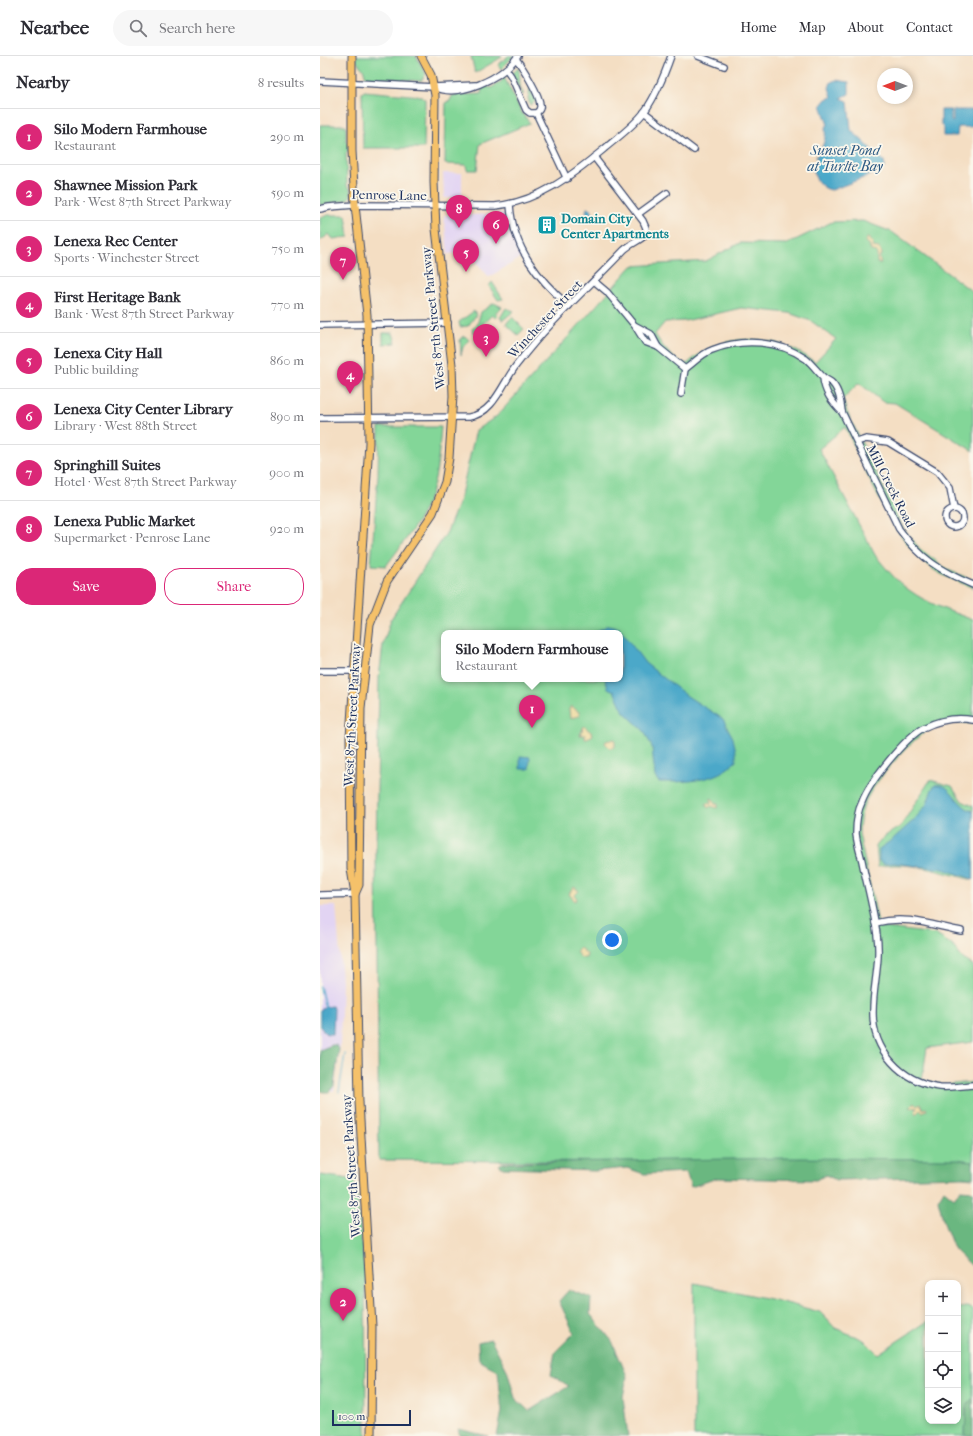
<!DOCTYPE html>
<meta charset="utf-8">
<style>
:root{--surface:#fff;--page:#f7f7f7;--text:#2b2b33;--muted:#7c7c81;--line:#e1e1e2;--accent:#db2777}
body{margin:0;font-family:"IM FELL French Canon",serif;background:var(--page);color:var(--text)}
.controls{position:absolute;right:12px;bottom:12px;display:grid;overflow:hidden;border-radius:8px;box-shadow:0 2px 6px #0003}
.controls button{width:36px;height:36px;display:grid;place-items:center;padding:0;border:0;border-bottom:1px solid var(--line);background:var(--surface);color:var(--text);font:20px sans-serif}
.compass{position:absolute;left:557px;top:12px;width:36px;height:36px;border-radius:50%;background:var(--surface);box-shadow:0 2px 6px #0003;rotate:270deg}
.scale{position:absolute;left:12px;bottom:10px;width:79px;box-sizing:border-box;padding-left:4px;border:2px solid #1b2f5e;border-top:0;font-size:11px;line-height:14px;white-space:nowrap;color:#1b2f5e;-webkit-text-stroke:3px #fbf7ec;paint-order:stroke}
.you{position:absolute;left:292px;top:884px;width:14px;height:14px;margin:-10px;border:3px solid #fff;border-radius:50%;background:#1a73e8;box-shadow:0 0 0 6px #1a73e833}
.badge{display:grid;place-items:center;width:26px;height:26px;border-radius:50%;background:var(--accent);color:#fff;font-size:13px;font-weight:700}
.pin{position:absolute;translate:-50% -33px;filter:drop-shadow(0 1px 2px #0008)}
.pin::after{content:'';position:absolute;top:21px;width:14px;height:12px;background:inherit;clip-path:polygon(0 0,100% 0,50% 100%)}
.popup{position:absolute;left:121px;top:574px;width:182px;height:52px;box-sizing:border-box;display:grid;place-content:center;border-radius:8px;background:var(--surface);filter:drop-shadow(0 1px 3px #0005);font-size:13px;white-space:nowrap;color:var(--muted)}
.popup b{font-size:15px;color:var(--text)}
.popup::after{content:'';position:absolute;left:50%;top:100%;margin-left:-8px;border:8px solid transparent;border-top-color:var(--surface)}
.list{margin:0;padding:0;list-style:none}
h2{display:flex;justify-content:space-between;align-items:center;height:52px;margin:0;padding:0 16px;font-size:17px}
h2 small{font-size:13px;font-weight:400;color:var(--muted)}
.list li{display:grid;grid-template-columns:26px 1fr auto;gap:12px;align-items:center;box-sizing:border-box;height:56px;padding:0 16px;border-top:1px solid var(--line)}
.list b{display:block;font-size:15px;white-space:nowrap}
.list p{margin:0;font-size:13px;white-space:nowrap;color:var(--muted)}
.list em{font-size:13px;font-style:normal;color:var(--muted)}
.actions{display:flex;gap:8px;padding:12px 16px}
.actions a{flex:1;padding:9px 0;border:1px solid var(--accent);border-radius:16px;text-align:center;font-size:14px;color:var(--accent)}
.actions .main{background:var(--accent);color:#fff}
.icon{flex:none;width:22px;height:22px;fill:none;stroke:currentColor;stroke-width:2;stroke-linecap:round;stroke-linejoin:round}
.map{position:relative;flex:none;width:653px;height:1380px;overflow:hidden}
header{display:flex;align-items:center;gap:24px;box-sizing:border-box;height:56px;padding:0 20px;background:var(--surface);border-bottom:1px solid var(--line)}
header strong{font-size:19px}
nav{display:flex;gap:22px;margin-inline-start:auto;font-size:14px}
.search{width:280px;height:36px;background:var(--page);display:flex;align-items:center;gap:10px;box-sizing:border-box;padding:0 14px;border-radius:22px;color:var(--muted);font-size:15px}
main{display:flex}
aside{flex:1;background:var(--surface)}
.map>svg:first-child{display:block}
.built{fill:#e2d4f3}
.green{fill:#83d698;stroke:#4f827b;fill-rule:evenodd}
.forest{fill:#6ab780;stroke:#42736f}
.sand{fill:#eeda9e;stroke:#84847e}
.water{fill:#4ba8c9;stroke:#336c94}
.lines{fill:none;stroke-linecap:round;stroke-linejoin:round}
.stream{stroke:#4ba8c9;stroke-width:1.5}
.minor-casing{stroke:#3c496d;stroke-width:8}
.major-casing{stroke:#3c496d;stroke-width:9}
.minor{stroke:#fff;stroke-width:5.5}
.major{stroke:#f5c16b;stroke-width:7}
.labels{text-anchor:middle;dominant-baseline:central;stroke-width:3.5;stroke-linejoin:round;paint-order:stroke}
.street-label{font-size:13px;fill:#1b2f5e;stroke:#fbf7ec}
.culture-label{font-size:13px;font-weight:bold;fill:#0d838f;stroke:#fbf7ec;text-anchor:start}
.water-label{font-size:14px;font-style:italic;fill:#2c5983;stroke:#fbf7ec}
</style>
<header>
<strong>Nearbee</strong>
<div class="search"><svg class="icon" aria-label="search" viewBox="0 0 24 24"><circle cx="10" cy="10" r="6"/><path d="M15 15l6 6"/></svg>Search here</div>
<nav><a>Home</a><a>Map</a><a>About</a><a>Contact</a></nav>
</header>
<main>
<aside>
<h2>Nearby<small>8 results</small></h2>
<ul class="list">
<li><span class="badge">1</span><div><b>Silo Modern Farmhouse</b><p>Restaurant</p></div><em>290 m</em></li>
<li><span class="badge">2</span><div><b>Shawnee Mission Park</b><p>Park · West 87th Street Parkway</p></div><em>590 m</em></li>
<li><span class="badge">3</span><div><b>Lenexa Rec Center</b><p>Sports · Winchester Street</p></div><em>750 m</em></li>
<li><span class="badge">4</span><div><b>First Heritage Bank</b><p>Bank · West 87th Street Parkway</p></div><em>770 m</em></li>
<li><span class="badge">5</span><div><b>Lenexa City Hall</b><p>Public building</p></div><em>860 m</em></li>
<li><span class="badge">6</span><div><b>Lenexa City Center Library</b><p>Library · West 88th Street</p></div><em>890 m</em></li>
<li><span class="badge">7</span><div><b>Springhill Suites</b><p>Hotel · West 87th Street Parkway</p></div><em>900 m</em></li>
<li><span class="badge">8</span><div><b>Lenexa Public Market</b><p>Supermarket · Penrose Lane</p></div><em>920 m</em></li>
</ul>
<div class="actions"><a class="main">Save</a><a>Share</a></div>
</aside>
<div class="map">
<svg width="653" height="1380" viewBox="0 0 653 1380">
<rect width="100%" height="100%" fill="#fbf7ec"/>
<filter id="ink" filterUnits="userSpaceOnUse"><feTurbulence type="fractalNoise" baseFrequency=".025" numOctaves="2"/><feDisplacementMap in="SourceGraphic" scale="8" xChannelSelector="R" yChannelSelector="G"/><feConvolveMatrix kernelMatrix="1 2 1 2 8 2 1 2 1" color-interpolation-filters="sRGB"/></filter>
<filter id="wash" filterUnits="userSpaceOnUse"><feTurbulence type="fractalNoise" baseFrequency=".012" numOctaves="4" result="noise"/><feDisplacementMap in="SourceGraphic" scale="16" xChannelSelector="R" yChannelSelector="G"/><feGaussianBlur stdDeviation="0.9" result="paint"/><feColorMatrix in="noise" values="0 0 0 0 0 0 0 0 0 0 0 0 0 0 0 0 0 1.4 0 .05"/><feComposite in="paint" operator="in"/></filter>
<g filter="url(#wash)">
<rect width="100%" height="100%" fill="#f4dec3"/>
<g class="built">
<polygon points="123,117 142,117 142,142 124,142"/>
<polygon points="183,157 187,160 196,189 202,201 169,221 157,207 156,195 128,198 124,159 152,159"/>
<polygon points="0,850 16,850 22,925 20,991 14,1035 0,1035"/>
</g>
<g class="green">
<polygon points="36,0 96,0 106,18 101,25 46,21 43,13 36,5"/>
<polygon points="151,0 182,0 182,1 155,17"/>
<polygon points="188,0 194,0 181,13 178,9"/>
<path d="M198,12c4,9 -1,18 6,26l-2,1 -10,-21z"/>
<polygon points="183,19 202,57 210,67 160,88 157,114 147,114 146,109 125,108 126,46 130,45 132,40 135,39 161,38 162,31 165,30 171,32 182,25 182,22 179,22"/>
<polygon points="210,32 216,45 210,49 208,42"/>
<polygon points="44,35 102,40 105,43 104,92 43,92 42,37"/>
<polygon points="0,69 26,69 26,85 28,87 28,95 26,97 27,130 30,132 31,139 28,144 0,149"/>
<polygon points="8,159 26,159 29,181 13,183 9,178 0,185 0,162"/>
<path d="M543,165l29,11 81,60v159l-78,-48 -12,-1 -24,-19 -16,16 4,13 56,116 17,21 28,21 25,10v8c-12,-6 -27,-10 -39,-18 -41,-28 -67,-99 -89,-143l-26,22 56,106c10,12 21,26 34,35 19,14 43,22 64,30v104c-14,-3 -33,-2 -45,6 -17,10 -48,46 -58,63 -8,13 -11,27 -11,41l20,93 56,7 17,11 11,14 10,6v77l-46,6 -5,32 21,5 30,-3v82l-594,-4 -3,-308 3,-175 4,-32 8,-26 56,-87 13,-33 16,-69 21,-14 135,-150 74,-5 34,-18 47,1 45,-22zM421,252l48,5 22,8 25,18 -21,23c-40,-29 -90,-32 -128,2 -14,-3 -25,-18 -32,-30l10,-12 20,-1zM124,577h176v46h-176z"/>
<polygon points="172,226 183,243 178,244 169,230"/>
<polygon points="174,247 182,251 175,257 178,260 176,262 172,259 153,277 152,273 157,269 161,256"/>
<polygon points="186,252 194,255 183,264 180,262"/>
<polygon points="154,255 156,259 148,270 140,271 139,266"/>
<polygon points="192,261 204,273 198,279 186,268"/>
<polygon points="63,277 73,277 76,287 63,288"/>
<polygon points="145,280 149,284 143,291 141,299 140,283"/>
<path d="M59,371h62c-2,22 -3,45 -10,66 -9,27 -28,50 -45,73l-15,-1 7,-90z"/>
<path d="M610,724l22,6 10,15 11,5v74c-30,-7 -65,-20 -95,-13l-2,-21 9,-10 16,-10z"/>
<polygon points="0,1119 30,1123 36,1129 45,1221 46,1380 0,1380"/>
<polygon points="374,1227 455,1244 500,1256 515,1272 544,1284 558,1298 608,1265 608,1365 638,1365 638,1252 647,1251 653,1253 653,1342 646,1352 645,1380 374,1380"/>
</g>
<g class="forest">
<polygon points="12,989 16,989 19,993 14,1030 9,1036 3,1036 0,1034 0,994"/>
<polygon points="467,1102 637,1103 653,1105 653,1122 642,1121 516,1124 506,1119 496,1124 397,1122 371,1131 366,1116 324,1118 307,1112 275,1115 183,1112 179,1109 183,1107"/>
<polygon points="624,1134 634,1142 640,1134 653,1135 653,1211 634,1193 624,1167 618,1144"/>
<polygon points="249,1234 271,1242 270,1258 292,1285 307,1320 303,1341 308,1380 177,1380 182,1355 178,1315 159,1304 158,1286 171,1283 187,1314 195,1342 209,1355 249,1330 231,1319 235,1296 254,1277 239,1245"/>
<polygon points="653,1342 653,1380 645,1380 646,1351"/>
<polygon points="138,1373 168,1380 140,1380"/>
</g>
<g class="sand">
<polygon points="548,181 550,185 553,186 552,191 559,192 562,197 559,202 561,207 557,207 557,196 551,195 549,188 545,186"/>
<polygon points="251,650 259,656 260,660 250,662 249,653"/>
<polygon points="264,670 273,678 272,680 269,681 267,683 265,683 265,679 260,679"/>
<polygon points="295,683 295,691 290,692 285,687 286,685"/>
<polygon points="391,742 395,745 394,748 398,748 397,752 391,750 388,752 386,749 387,747 391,748"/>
<polygon points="254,831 259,835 255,839 257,843 255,845 249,838"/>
<polygon points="260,892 267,898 266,902 261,902 256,896 258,893"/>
<polygon points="594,1047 597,1050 600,1048 603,1053 606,1052 607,1054 602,1056 600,1054 596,1058 595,1055 597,1052 590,1051"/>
</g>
<g class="water">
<path d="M516,24l13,2v12l-8,4 7,3 3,29 33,31 1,6 -4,4 -49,19c-14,-1 -24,-21 -15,-29l-1,-4c6,-9 11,-18 9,-30l3,-2 -7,-20 5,-6 6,-2 -3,-9 2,-6z"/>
<polygon points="621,54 631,54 631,65 633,66 633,54 653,54 653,69 651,71 638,71 637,80 623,80 623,71 621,69"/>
<polygon points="267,152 269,152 276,161 272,164 266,156"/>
<path d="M289,569l10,3 26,35 42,33 36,23 10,19 3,14v9c-20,21 -49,21 -77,21l-4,-5 -3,-30 -8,-16 -20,-19 -10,-21 -6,-3 -3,-9h15v-46h-27z"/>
<polygon points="200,700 210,701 209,713 200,713"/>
<path d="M615,729c17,-3 21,22 38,26v68l-30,-10 -49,-6 -10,1 -5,-3v-12l14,-10 22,-20 12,-15 5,-15z"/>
<polygon points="6,951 12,950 14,952 13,978 7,978 0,971 0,954"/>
</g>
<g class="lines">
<g class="stream">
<polyline points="0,930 5,952"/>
<polyline points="19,1036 25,998"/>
</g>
</g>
</g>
<g filter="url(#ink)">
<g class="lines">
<g class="minor-casing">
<g id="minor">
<polyline points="378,0 404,10"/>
<path d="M186,13l5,7 15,34 4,3h6c3,-2 5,-4 4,-8 0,-10 -18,-39 -24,-46"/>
<polyline points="0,25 114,31 155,29"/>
<path d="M114,31c25,12 68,-9 84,-31"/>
<polyline points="324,56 374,94"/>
<polyline points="216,57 247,123"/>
<path d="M190,149c3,43 28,74 59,101"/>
<path d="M0,153l9,-2 26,-2 140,1c43,-4 76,-30 109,-57 14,-12 30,-23 41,-38 12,-17 19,-35 26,-55"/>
<polyline points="318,158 347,137"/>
<path d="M274,225l13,11 28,34 10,16 13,5 27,22c9,-6 16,-15 27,-19 30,-12 67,-10 94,9 6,5 11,12 17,18 2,2 5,3 8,5 8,7 10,20 11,30"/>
<polyline points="0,269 128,267"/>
<polyline points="316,270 331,278 338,291"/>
<path d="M503,321c1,15 9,25 19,35l57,117c21,29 41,42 74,56"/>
<polyline points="361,338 365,313"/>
<path d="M0,362l149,-1c26,-4 34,-36 49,-54 31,-41 71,-76 106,-113 7,-7 18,-10 22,-16v-6l-3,-7 -49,-64"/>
<polyline points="537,386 546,383 568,386 617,416 630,432 634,453"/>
<circle cx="634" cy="462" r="9"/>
<polyline points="0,615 44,615"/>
<path d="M653,664c-17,-3 -34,0 -50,8 -19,11 -53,53 -61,74 -5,10 -6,22 -6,32 1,9 4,19 6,27 5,25 12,49 15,74 4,26 -4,50 -4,76 -1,39 28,71 67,76 11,1 22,-1 33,-2"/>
<polyline points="0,839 35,838"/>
<path d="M555,867c31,-8 56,2 86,8"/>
</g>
</g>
<g class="major-casing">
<g id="major">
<polyline points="32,0 32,95 35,149 47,259 49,387 30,682 31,813 35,838 39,1046 52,1270 51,1380"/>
<polyline points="35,838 39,829 41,652 50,569 67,525 113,457 125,426 129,402 133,340 132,309 116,173 114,126 115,39 111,19 101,0"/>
</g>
</g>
<use href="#minor" class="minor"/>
<use href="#major" class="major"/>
</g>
</g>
<defs>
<g id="building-square" transform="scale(1)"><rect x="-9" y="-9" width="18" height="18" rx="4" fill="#0f9aa8" stroke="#fbf7ec"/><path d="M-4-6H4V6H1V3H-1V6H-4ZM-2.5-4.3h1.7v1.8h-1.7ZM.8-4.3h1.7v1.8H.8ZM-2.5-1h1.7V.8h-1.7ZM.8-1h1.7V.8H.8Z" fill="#fff"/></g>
</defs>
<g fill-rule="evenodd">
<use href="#building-square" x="227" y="169"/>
</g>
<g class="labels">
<g class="street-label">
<text transform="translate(69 139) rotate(1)">Penrose Lane</text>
<text transform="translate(113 262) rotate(-96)">West 87th Street Parkway</text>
<text transform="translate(225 263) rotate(-47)">Winchester Street</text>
<text transform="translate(571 430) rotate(63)">Mill Creek Road</text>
<text transform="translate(32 659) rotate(-87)">West 87th Street Parkway</text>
<text transform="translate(31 1110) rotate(-94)">West 87th Street Parkway</text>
</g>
<g class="culture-label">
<text x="241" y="162">Domain City<tspan x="241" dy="15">Center Apartments</tspan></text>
</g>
<g class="water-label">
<text x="525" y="94">Sunset Pond<tspan x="525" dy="16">at Turlte Bay</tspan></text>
</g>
</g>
</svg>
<div class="controls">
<button>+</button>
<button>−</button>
<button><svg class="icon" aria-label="locate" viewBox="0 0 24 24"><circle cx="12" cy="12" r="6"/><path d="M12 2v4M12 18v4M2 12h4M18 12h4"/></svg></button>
<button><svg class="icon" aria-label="layers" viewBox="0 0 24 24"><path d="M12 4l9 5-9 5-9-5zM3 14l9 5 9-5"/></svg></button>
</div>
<svg class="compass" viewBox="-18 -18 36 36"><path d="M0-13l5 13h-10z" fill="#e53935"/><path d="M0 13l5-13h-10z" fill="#7c7c81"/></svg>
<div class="scale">100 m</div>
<div class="you"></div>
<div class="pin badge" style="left:212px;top:672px">1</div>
<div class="popup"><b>Silo Modern Farmhouse</b>Restaurant</div>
<div class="pin badge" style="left:23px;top:1265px">2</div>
<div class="pin badge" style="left:166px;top:301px">3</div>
<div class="pin badge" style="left:30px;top:338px">4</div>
<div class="pin badge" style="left:146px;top:216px">5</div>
<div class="pin badge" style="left:176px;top:188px">6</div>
<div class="pin badge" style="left:23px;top:224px">7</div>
<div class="pin badge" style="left:139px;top:172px">8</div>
</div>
</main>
